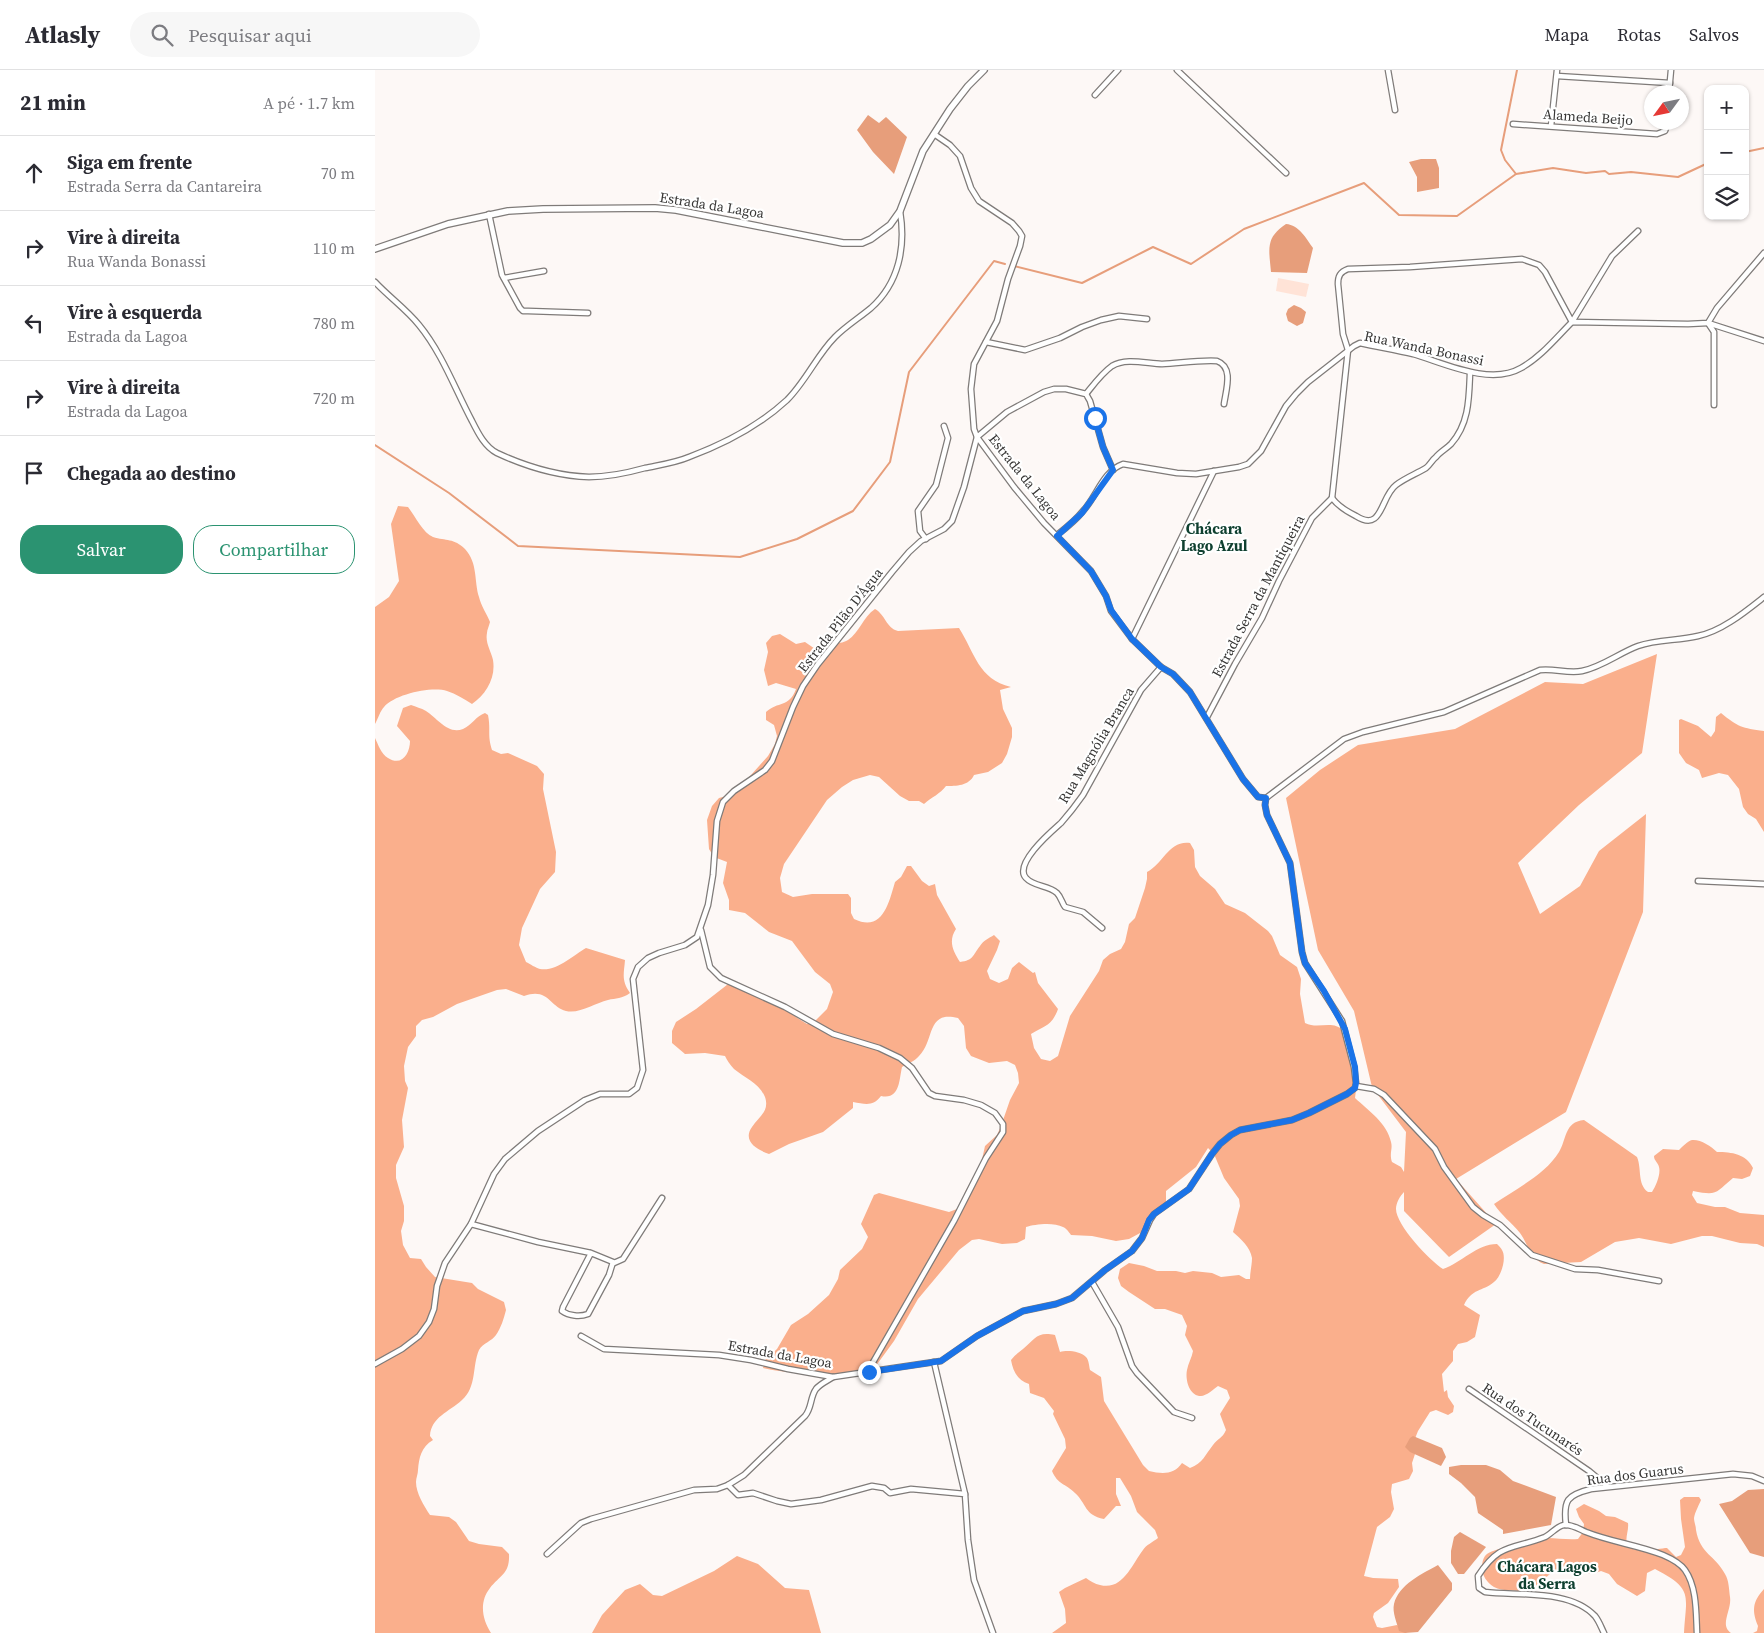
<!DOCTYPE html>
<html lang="pt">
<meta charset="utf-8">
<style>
:root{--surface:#fff;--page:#f7f7f7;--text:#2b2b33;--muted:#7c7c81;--line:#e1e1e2;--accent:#2b9371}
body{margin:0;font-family:"Source Serif 4",serif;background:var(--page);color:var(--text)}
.controls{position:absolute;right:15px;top:15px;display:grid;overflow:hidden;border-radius:10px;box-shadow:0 1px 4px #0004}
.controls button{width:45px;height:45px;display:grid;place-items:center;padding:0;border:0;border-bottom:1px solid var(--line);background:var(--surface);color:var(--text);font:25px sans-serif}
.compass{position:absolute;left:1269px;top:15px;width:45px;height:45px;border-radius:50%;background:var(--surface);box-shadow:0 1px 4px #0004;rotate:237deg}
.stop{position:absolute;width:15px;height:15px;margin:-11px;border:4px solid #1a73e8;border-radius:50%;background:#fff}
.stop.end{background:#1a73e8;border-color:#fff;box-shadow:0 1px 5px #0008}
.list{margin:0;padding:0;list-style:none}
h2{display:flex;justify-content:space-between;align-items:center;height:65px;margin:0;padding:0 20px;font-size:21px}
h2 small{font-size:16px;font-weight:400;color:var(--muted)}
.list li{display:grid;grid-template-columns:32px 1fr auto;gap:15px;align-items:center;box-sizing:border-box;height:75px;padding:0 20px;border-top:1px solid var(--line)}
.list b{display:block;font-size:19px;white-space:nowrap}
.list p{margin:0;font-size:16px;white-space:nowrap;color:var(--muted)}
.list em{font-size:16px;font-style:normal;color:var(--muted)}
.actions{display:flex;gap:10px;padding:15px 20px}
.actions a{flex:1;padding:11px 0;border:1px solid var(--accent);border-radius:20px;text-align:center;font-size:18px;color:var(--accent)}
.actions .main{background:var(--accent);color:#fff}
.icon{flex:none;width:28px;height:28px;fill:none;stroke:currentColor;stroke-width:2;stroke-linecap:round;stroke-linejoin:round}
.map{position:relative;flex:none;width:1389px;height:1563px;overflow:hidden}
header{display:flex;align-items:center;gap:30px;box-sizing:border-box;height:70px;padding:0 25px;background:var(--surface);border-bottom:1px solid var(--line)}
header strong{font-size:24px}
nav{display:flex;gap:28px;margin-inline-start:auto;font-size:18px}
.search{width:350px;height:45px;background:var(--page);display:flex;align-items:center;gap:12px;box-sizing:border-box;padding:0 18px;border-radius:28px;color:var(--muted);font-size:19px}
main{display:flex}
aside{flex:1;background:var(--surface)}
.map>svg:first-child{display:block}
.green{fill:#ffe3d7}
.forest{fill:#faaf8c}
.water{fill:#e79e7b}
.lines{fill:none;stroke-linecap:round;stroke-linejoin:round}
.stream{stroke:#e79e7b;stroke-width:2}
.minor-casing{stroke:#7f7b79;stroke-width:7}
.tertiary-casing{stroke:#7f7b79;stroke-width:8}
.minor{stroke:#fff;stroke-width:4.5}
.tertiary{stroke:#fff;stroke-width:5.5}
.route{stroke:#1a73e8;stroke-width:6}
.labels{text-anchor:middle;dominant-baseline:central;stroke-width:4.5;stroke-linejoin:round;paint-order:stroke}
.street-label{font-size:14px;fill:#383736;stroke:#fff}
.neighbourhood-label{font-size:15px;font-weight:bold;fill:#0f4030;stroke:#fff}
</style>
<header>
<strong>Atlasly</strong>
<div class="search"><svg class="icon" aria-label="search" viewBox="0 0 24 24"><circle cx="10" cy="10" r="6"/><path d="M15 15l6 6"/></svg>Pesquisar aqui</div>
<nav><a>Mapa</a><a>Rotas</a><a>Salvos</a></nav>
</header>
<main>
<aside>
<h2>21 min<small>A pé · 1.7 km</small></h2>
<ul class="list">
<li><svg class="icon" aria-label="ahead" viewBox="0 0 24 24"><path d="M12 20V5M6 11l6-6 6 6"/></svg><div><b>Siga em frente</b><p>Estrada Serra da Cantareira</p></div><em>70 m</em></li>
<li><svg class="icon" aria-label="right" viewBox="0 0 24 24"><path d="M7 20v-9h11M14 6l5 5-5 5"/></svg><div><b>Vire à direita</b><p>Rua Wanda Bonassi</p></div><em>110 m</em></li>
<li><svg class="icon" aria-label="left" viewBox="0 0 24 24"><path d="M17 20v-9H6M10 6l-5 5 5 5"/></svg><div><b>Vire à esquerda</b><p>Estrada da Lagoa</p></div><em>780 m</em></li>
<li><svg class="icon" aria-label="right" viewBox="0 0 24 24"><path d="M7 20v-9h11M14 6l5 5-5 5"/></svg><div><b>Vire à direita</b><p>Estrada da Lagoa</p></div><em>720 m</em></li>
<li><svg class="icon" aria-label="arrive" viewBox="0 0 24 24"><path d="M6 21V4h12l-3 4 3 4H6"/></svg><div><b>Chegada ao destino</b></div></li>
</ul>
<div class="actions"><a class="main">Salvar</a><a>Compartilhar</a></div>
</aside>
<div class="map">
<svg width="1389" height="1563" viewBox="0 0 1389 1563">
<rect width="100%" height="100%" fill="#fdf8f6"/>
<polygon class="green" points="903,208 934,214 931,227 901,221"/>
<g class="forest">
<path d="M23,436l10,1c7,9 15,26 25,30 13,4 21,1 32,12 13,14 9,32 14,48 2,9 8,17 11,25 -1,4 -3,8 -3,11 -2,10 4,18 6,27 3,18 -7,34 -21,44 -8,-5 -16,-10 -25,-13 -15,-5 -52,3 -63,16 -4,4 -6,12 -9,17v-117l14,-10 10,-16 -8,-57z"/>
<path d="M500,539c10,5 11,19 23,22l61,-3c16,25 19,51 52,59l-11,3 3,19 9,19v9l-5,17 -5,9 -14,9 -14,3c-5,11 -18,11 -28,11 -6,8 -14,11 -22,18l-5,-3h-10l-9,-5 -21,-19 -9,-2 -17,5 -11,7 -15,13 -43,64 -4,14 2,14 11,5 19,-3h36l3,4v15l3,6c29,14 35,-17 41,-37l6,-5 6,-11h4l11,15 7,5 6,-2 2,11 19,34c-8,12 -3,22 4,33 14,-2 12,-6 20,-16 3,-5 9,-8 14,-11l6,6 -3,9 -10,21 3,8 9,4 9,-4 4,-11 7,-6 14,11 2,-1 3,11 20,26c-6,17 -14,17 -27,25l3,14 7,11 9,2 8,-5 12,-40 29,-45 4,-11 7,-6 11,-5 4,-7 4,-18 6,-6 10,-30 2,-9v-7c16,-8 22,-32 43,-29l4,7 1,17 5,9 15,13 10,15 20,9 23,18 4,5 8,19 17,12 4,12 -1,15 5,29c14,7 27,-4 39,8l13,51 -2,16c14,13 32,25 36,44 2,7 -2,11 1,20l9,5 3,5 2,-40 -34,-45 -18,-76 -36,-61 -32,-152 34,-28 38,-25 97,-16 90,-47 38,2 74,-30 -15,99 -63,52 -61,58 22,51 40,-28 19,-35 47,-37 -3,98 -77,200 -110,67 40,45 -47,33 -45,-46v-19c-4,4 -8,11 -8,17 0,16 34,52 47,60 18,-6 34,-25 54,-25 2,2 4,4 5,6 5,8 -1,27 -8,32 -12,10 -22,6 -30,23l16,10 -5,22 -8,5 -9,2 -5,7v10l-11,13 2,18 3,-2 1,7 6,9 -1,6 -5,3 -12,-5 -6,2 -12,19 -6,15 3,8 -3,9 1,8 -4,8 -17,5 -1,8 3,17 -4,8 -13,10 -13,49 9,2 25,1 1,8 -11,16 -14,10 -1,4 4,10 5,1 15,-3 10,8h-355l14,-10 -1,-14 -6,-17 6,-4 21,-10c4,3 9,6 14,7 23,6 32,-21 43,-35 3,-5 10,-8 15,-12l-3,-8 -18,-18 -6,-16 -11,-18h-4v16l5,12h-5l-12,13c-20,-4 -17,-15 -29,-26 -10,-10 -17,-8 -23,-22l14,-23 -1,-9 -12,-25 1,-3 -10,-13 -14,-5 -1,-9c-12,-4 -16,-13 -18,-24 4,-5 7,-7 12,-11 12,-10 14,-18 32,-14l5,17c7,-2 20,-1 26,5 3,3 3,9 4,13l11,7 3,24 39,64 6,6c13,3 25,4 33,-8l8,5c13,-5 15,-13 23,-23 5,-7 9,-6 13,-15l-6,-16 10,-16 -3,-8 -9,-4c-4,3 -12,10 -17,10 -12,0 -16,-17 -14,-26 1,-6 5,-13 6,-19l-8,-16 2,-9 -5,-11 -17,-6h-10l-26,-17 -8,-6 -3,-8 2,-9 9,-6 15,3 13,5h19l9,2 8,-2 19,2 9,4 18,-2 7,4h4c0,-7 2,-14 2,-21 -2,-11 -11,-19 -19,-26l7,-26 -1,-7 -15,-21 -10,-24 -6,-6 -12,19 -30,24v15l-17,13 -7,13 -13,7 -13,2 -24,-5 -21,-1c-2,-3 -5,-7 -8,-8 -9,-5 -28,-3 -37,0l-1,12 -8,4 -15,1 -23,-5 -7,1 -13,10 -41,49 -24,42 -24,33c-22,5 -42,0 -63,-1 -15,-1 -29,-1 -44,-5l2,-8 12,-11 14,-24 17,-11 21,-19 9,-16 2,-9 22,-21 6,-12 -7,-13 13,-29 5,-2 70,19 8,-3 6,-6 2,-11 16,-28 4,-18 12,-11 4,-9 9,-26 9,-17 -1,-10 -3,-8 -8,-4 -18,2 -18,-7 -5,-8 -2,-22 -6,-8c-32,-8 -23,22 -39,38 -4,5 -12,8 -17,11 -3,13 -2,33 -21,29 -8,11 -16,8 -28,6v6l-30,24 -34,12 -20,10c-12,-4 -27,-13 -17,-27 6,-10 18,-15 13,-30 -6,-14 -20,-19 -31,-28 -4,-4 -7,-9 -9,-13l-20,-3 -20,1 -13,-11v-12l4,-9 20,-13 36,-28 20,8 9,8 22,11 16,11 8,5 8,-3 12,-12 6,-17 -3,-8 -15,-12 -23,-31 -23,-9 -24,-19 -16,-3v-10l-6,-17 4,-21 -13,-5 -5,-8 -2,-29 5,-14 7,-8 15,-4 34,-38 7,-12 2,-8 -3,-11 -8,-5v-8c12,-11 23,-4 30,-23l-20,-6 -8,3 -4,-16 4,-18 -2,-9 6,-7 8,-2 16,10 9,-2 13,9c8,-10 20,-5 30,-11 11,-7 15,-23 27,-31z"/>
<path d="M36,635c5,2 10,3 15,6 11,7 22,24 37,18 9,-4 13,-13 22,-16l3,2c3,15 -1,20 4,35l9,4 7,-1 29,13 7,8 -1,15 13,63 -1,20 -15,17 -18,39 -3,17 7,17c4,2 10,6 14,7 16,3 34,-14 46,-21l39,12c-1,14 -4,20 5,33 -8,6 -14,5 -22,7 -13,3 -28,14 -42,11 -16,-4 -18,-24 -42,-15l-18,-7 -9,1 -40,14 -24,13 -11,3 -6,6v10l-8,11 -4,19 1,15 3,7 -6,32 2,27 -8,18v13l8,28v15l-3,10 2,14 7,13 11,1 5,8 9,10 37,6 6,6 26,13 2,8c-2,8 -5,18 -10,25 -4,6 -13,8 -17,15 -7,16 -2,37 -17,50 -13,12 -31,17 -32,36l3,4c-12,7 -14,18 -15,30 0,4 -2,8 -2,12 0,11 8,24 14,33l19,2 7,5 13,19 10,3 23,3 7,7c1,20 -9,21 -19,34 -11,14 -8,31 1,45h-116v-895c3,6 6,16 13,20 14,9 22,-5 22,-17l-13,-15 6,-18z"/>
<path d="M1346,643c17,14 21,15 43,18v101l-8,-13 -8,-5 -5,-7 -4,-18 -11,-14 -9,-2 -17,5 -3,-8 -13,-7 -7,-10v-33l2,-1 17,7 13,11 4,-6 1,-14z"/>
<path d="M1209,1050l53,37c5,12 0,27 11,35h4c4,-6 9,-18 7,-25 -1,-5 -5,-6 -5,-11l9,-7 16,1c3,-3 9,-9 13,-10 8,-1 19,6 25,12 15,0 29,2 36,16l-3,8 -8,3 -9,-1c-18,15 -15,18 -40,13l-1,4 5,8 18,4h10l15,6 24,2v32l-7,-3 -17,-1 -28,-7h-10l-31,8 -32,-6 -24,4 -34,20 -37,2c-14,-5 -16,-20 -24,-31 -8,-10 -19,-18 -26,-29 21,-15 51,-29 65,-52 8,-13 5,-30 25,-32z"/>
<path d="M1309,1427h15l2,3c-2,5 -6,12 -7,18 0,4 2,8 2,12 4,24 19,25 29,44 4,6 4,16 5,23 2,13 -11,28 1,36h-47c2,-38 10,-44 -29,-64l-8,4 -2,18 -8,5 -20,-12 -8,-10 -8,-3 -8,3 -9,-1 -16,-5 -16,4 -13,12 -15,8c-10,-3 -21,0 -30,-5 -7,-4 -12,-12 -12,-19 0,-5 1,-11 5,-14 6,-5 51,-16 60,-16 10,0 21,2 31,1l5,-7 1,-8 -5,-7 -3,-8 8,-5 15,7 7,5 9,1 13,6c1,7 -3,15 -1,20 4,13 32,5 40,5l9,9 5,-2 4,-8 -4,-28 -1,-19z"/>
<polygon points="362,1486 383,1494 410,1518 434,1520 446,1563 217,1563 227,1545 250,1520 265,1514 278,1525 287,1526 339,1501"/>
<path d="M1389,1519v44h-11l4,-2 1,-5c-6,-15 -6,-24 6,-37z"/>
</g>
<g class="water">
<polygon points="493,45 504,53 511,47 532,67 519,104 498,82 482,60"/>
<polygon points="1046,89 1061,89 1064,98 1064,118 1042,122 1042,107 1034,92"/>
<path d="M911,154c13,1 20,14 27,24l-6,25 -36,-1c-2,-23 -6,-34 15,-48z"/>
<polygon points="919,235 926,238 931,242 928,253 922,256 913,251 911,244 913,239"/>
<polygon points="1038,1366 1067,1378 1071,1387 1066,1396 1035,1382 1030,1377 1035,1368"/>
<polygon points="1086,1395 1111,1395 1125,1400 1138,1411 1181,1427 1176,1455 1128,1464 1128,1460 1103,1443 1100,1427 1086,1413 1074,1404 1074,1397"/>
<polygon points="1389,1419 1389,1487 1375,1483 1344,1434 1357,1431 1373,1420"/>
<polygon points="1085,1462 1111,1477 1089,1504 1083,1504 1076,1493 1076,1481 1079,1467"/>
<path d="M1063,1495l14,18v7l-34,42 -13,1 -6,-2c-2,-8 -7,-19 -5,-27 5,-20 28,-30 44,-39z"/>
</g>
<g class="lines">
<g class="stream">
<polyline points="1370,82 1389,78"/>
<polyline points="1141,104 1130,90 1126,80 1142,0"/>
<polyline points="639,196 707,213 778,177 816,194 869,159 989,113 1024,145 1082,146 1141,104 1178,98 1211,103 1230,101 1234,104 1256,102 1303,107 1333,93"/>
<polyline points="0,375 74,423 143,476 365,487 422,469 478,441 515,392 534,302 619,191 630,194"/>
</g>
<g class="minor-casing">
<g id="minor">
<polyline points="802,0 911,103"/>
<polyline points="1013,0 1020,40"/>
<polyline points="1182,6 1295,13"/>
<polyline points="1294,22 1296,0"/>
<polyline points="720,25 743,0"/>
<polyline points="1138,54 1282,64 1290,61 1293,52"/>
<polyline points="1176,56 1182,0"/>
<polyline points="114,144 127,205 145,238 148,241 153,241 213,243"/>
<polyline points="129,208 169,201"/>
<path d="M0,212c14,15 31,27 44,43 23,28 36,64 53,96 6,12 13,26 25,32 28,13 61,23 92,24 19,0 38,-4 56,-9 14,-3 30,-5 44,-11 35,-13 71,-32 98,-57 19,-19 30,-45 48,-63 11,-11 24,-19 36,-29 28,-25 35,-61 29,-97"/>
<polyline points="1333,253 1339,262 1339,335"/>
<polyline points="1333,253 1389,271"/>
<polyline points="611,272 650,280 685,268 707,257 726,250 744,246 772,249"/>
<path d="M711,324c8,-10 16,-21 26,-28 14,-9 36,-2 50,-2 19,-1 37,-4 55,-3 17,6 9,29 7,43"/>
<path d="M957,428c6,8 14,13 24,18 27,17 24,-19 40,-31 9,-7 20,-11 30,-17 4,-3 6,-8 10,-11 4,-5 10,-8 15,-13 18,-20 18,-45 19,-71"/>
<path d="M682,465c9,-7 19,-15 26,-24 14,-15 20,-40 40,-47l54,9 19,1 43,-7 9,-3 13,-13 25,-45 10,-12 12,-12 46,-36 6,-3c18,4 36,7 53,11 31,9 77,32 108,14 20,-11 35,-30 51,-46l116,2 20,-1 9,-15 47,-55"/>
<polyline points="551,469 545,461 543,441 561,415 573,368 569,356"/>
<polyline points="757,569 839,401"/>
<path d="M832,647l28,-53 27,-46 17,-37 33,-63 20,-20 16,-148 -5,-16 -5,-50c0,-8 2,-12 10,-15l62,-2 112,-8 17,6 6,7 27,50 40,-66 26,-25"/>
<path d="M891,728l78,-59 19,-7 81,-20 96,-42c14,-2 28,4 42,1 20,-4 37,-18 56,-25 20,-7 40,-5 60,-10 24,-5 47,-24 66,-39"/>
<polyline points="1323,811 1389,814"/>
<path d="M727,858l-19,-16 -18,-5c-3,-4 -4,-10 -8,-14 -8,-8 -23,-6 -31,-15 -13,-14 26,-47 35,-55 8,-9 15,-18 22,-28l58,-105 20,-23"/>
<polyline points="326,860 335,897 346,908 410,937 458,964 504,978 525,988 537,998 554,1023 560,1026 589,1030 606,1035 620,1043 628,1054 628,1062 611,1088 579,1151 497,1294 494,1302"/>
<polyline points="981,1016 999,1019 1009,1025 1060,1079 1069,1097 1098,1137 1108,1145 1125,1155 1157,1185 1200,1199 1223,1200 1284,1211"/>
<path d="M96,1154l67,18 53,11 22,9 -4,13 -21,39c-8,3 -19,2 -26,-3l1,-4 28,-54"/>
<polyline points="239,1193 248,1189 287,1128"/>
<polyline points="717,1212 743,1257 757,1296 762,1303 799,1342 817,1348"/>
<polyline points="206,1266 229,1279 344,1285 376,1290 413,1299 458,1307 566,1291 602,1266 648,1241 681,1234 697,1228 730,1200 757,1181 767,1168 775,1150 779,1144 814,1119 837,1084 845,1074 856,1065 865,1060 917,1050 934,1043 972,1024 980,1018 981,1013 979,997 967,951 930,893 927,882 915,793 892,745 890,735 891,728 883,727 868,709 815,622 798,604 786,597 757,569 736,541 731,526 716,501 669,453 639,417 602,367 599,359 596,319 599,294 622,251 633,209 645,176 647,166 644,161 637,153 604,131 596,118 585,86 575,75 559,64"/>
<polyline points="559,1292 590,1424"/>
<polyline points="0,1294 27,1279 44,1266 54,1252 59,1239 62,1216 70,1193 96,1154 119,1104 130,1089 163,1061 210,1030 225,1024 254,1024 262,1018 268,1000 258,909 263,897 273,888 284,883 310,875 322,867 333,835 338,805 342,751 348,732 359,721 390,700 397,691 418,637 428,616 443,594 517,502 534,482 546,471 569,459 577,451 589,417 602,367 632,342 669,322 679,319 691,319 711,324 715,331 728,377 738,400"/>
<polyline points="1094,1319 1214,1401 1232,1416"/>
<polyline points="353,1415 363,1425 378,1423 402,1431 416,1434 446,1430 497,1416 509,1418 515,1423 536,1419 590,1424 593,1470 599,1510 618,1563"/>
<path d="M1191,1455c-3,-25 1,-30 25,-36l142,-15 19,2 12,5"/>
<path d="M172,1484l34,-31 10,-4 103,-29 23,-1 11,-4 16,-10 61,-59c7,-8 5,-19 11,-27 4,-5 11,-8 17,-12"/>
<path d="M1229,1563c-3,-6 -5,-12 -9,-17 -25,-27 -77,-20 -110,-24l-6,-4 -1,-12c22,-34 34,-26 67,-39 6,-3 12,-11 19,-12 8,-1 15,4 22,7 25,10 52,13 77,23 7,3 17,8 22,15 12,17 11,43 12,63"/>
</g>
</g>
<g class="tertiary-casing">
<polyline id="tertiary" points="0,179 73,154 133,141 168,139 280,138 301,140 468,173 487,173 496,169 515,155 525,141 548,81 575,39 593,16 609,0"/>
</g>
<use href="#minor" class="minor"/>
<use href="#tertiary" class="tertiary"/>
</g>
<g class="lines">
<polyline class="route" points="494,1302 566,1291 602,1266 648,1241 681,1234 697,1228 730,1200 757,1181 767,1168 774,1150 779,1144 814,1119 837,1084 845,1074 856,1065 865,1060 917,1050 934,1043 972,1024 980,1018 981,1013 980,997 970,959 949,921 930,893 927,882 915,793 892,745 890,735 891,728 883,727 868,709 815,622 798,604 786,597 757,569 736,540 731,526 716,501 682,466 707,443 738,400 728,377 720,348"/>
</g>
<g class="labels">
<g class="street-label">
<text transform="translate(1213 47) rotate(4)">Alameda Beijo</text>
<text transform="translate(337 135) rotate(9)">Estrada da Lagoa</text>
<text transform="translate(1049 278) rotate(12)">Rua Wanda Bonassi</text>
<text transform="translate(650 407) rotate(51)">Estrada da Lagoa</text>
<text transform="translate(883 526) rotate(-62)">Estrada Serra da Mantiqueira</text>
<text transform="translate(465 550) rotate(-52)">Estrada Pilão D'Água</text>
<text transform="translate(721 675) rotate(-59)">Rua Magnólia Branca</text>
<text transform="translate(405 1284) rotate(10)">Estrada da Lagoa</text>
<text transform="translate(1158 1349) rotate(34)">Rua dos Tucunarés</text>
<text transform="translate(1260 1404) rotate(-7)">Rua dos Guarus</text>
</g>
<g class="neighbourhood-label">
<text x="839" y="458">Chácara<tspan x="839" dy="17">Lago Azul</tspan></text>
<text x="1172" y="1496">Chácara Lagos<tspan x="1172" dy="17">da Serra</tspan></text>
</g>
</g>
</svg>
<div class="controls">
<button>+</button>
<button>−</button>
<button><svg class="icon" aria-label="layers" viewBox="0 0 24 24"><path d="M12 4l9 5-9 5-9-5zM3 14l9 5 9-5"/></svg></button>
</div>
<svg class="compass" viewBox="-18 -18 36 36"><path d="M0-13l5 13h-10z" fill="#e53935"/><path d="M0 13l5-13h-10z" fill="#7c7c81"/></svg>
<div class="stop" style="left:720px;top:348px"></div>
<div class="stop end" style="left:494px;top:1302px"></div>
</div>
</main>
